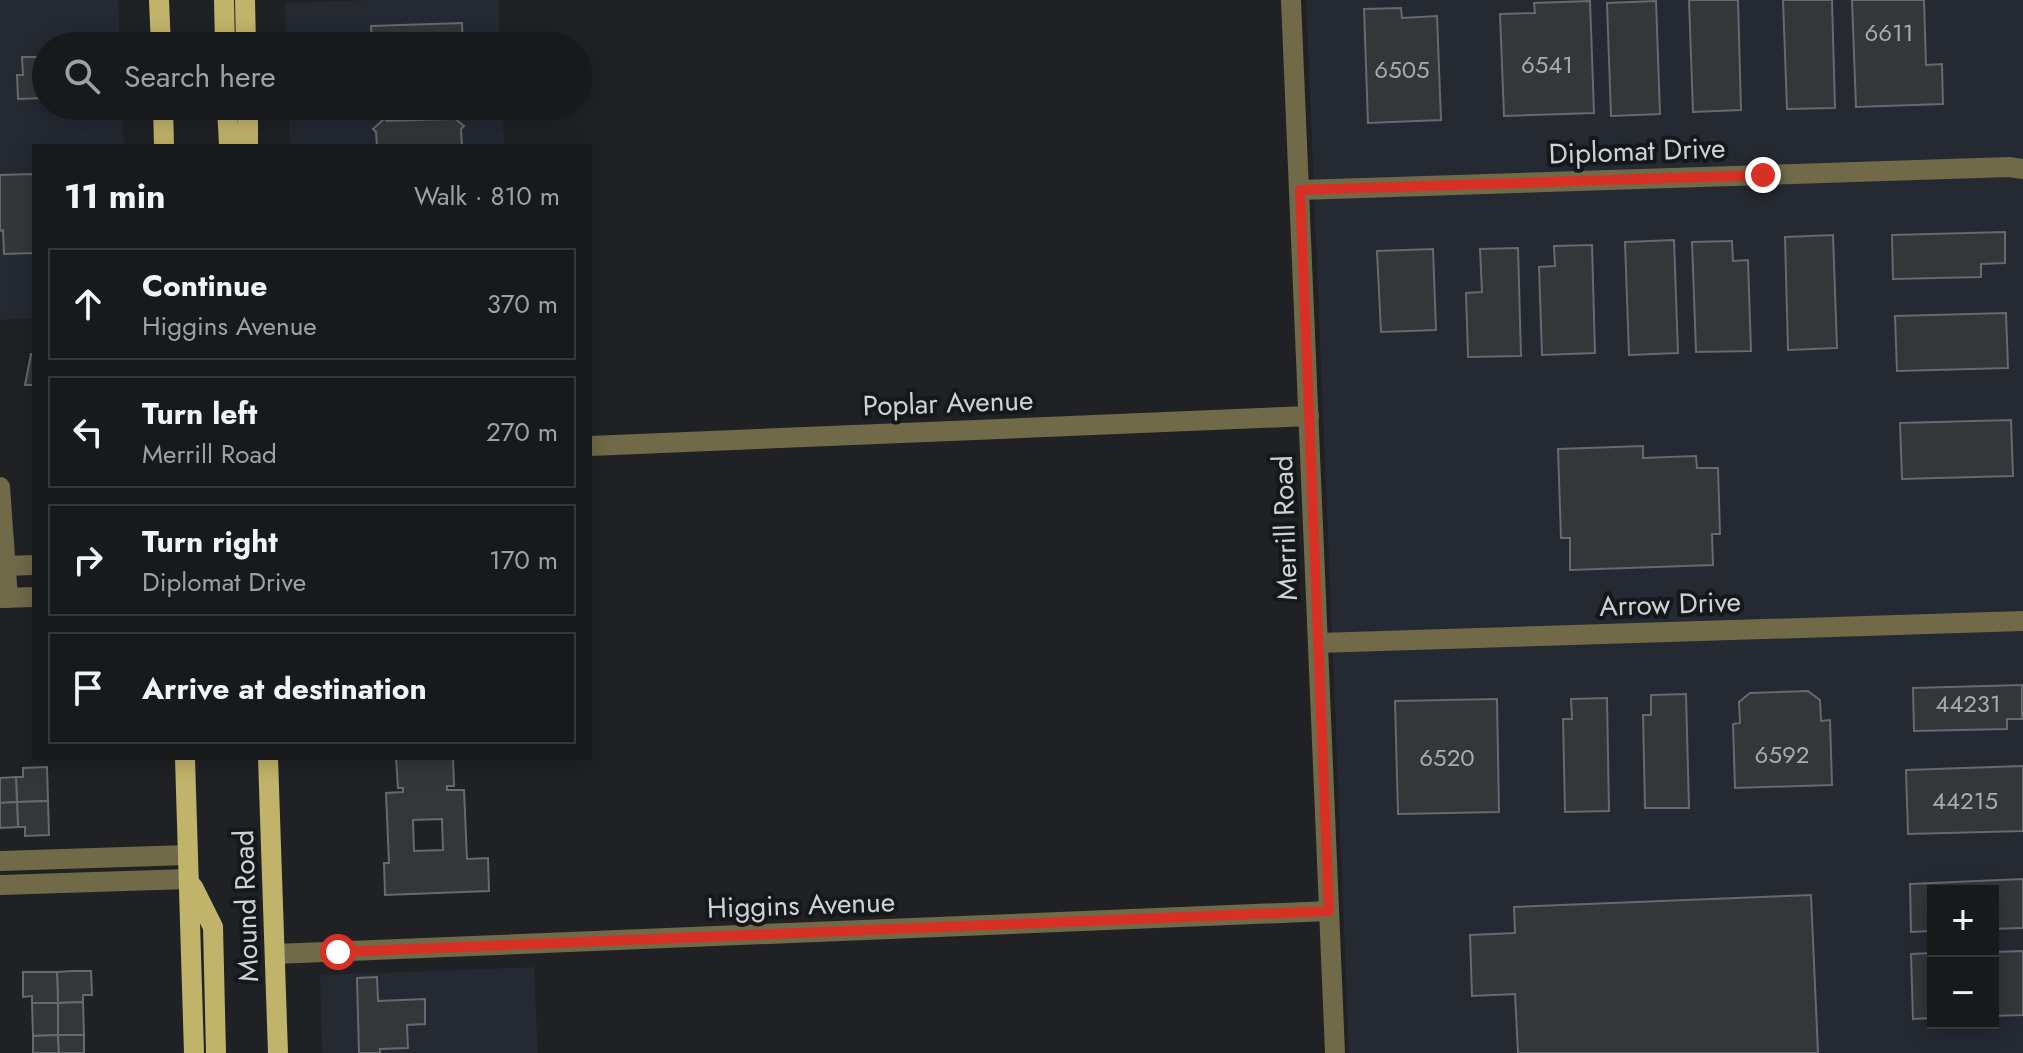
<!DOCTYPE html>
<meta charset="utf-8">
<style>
:root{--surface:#17191b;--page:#202224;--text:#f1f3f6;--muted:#9ea0a3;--line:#36383a}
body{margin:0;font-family:Jost,sans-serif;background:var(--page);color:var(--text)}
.controls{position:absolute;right:24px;bottom:24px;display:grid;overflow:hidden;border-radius:0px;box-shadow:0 4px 20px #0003}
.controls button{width:72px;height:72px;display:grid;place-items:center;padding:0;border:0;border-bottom:2px solid var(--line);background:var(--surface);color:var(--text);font:40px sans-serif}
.stop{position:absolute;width:24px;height:24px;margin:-18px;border:6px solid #d93025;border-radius:50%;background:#fff}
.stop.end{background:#d93025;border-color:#fff;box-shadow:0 2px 8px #0008}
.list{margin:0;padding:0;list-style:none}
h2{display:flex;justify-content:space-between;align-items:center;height:104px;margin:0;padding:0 32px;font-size:34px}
h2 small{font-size:26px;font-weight:400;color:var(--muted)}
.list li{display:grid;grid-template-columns:52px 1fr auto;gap:24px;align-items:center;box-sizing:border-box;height:112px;margin:0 16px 16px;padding:0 16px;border:2px solid var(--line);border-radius:0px}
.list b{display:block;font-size:30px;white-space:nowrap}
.list p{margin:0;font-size:26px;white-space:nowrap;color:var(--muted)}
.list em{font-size:26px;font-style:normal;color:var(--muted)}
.icon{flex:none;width:44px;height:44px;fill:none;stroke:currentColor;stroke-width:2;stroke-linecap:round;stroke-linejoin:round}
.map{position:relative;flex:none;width:2023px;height:1053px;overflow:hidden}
.search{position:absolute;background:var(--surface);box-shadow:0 4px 20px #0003;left:32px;top:32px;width:560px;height:88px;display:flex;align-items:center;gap:20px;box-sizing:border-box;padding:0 28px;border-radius:44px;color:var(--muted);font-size:30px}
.panel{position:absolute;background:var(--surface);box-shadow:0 4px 20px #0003;left:32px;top:144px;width:560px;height:616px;border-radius:0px}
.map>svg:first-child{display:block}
.built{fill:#242932;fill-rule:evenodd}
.building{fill:#34363a;stroke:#66696d;stroke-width:2;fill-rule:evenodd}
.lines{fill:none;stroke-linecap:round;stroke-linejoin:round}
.minor{stroke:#706a48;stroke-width:20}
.major{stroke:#c0b46b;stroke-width:20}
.route{stroke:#d93025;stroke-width:10}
.labels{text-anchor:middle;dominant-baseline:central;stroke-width:8;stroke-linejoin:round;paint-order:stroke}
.number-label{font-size:24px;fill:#a9aaae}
.street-label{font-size:28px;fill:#d0d1d4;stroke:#15181b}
</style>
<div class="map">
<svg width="2023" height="1053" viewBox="0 0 2023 1053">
<rect width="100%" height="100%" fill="#1f2124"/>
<g class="built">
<polygon points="0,0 118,0 120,46 46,46 46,106 122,106 124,146 34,146 34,318 0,320"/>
<polygon points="368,0 499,0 500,46 286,46 285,3"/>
<path d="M1306,0h717v1053h-674zM1933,891h60v132h-60z"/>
<polygon points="288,106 503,106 504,146 290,146"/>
<polygon points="534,967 538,1053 322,1053 320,975"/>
</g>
<g class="building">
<polygon points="1689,0 1738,0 1741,110 1693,112"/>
<polygon points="1783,0 1832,0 1835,108 1787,109"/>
<polygon points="1852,0 1924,0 1926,65 1942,64 1943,104 1856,107"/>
<polygon points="1590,1 1594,113 1504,116 1500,14 1535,13 1534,3"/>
<polygon points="1656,1 1660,114 1611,116 1607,3"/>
<polygon points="1401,8 1402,18 1437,16 1441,120 1368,123 1364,9"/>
<polygon points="462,23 463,46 372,46 371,26"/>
<polygon points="22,57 46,57 46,98 18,99 17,75 23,75"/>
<polygon points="453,117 464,126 461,129 462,146 377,146 376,132 373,129 384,119 387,121 451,119"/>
<polygon points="33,174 34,253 4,254 3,230 0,231 0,175"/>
<polygon points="2005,232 2005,263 1981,264 1981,277 1893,279 1892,235"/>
<polygon points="1833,235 1837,348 1788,350 1785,237"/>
<polygon points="1674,240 1678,353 1629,355 1625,242"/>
<polygon points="1732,241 1733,261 1748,260 1751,351 1696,352 1692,242"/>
<polygon points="1592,245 1595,353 1542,355 1539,267 1555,266 1554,246"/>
<polygon points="1518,248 1521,356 1468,357 1466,293 1482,292 1480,249"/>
<polygon points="1433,249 1436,330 1381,332 1377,251"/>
<polygon points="2006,313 2008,368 1897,371 1895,316"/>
<polygon points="31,354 34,354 34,385 25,385"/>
<polygon points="2011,420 2013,476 1902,479 1900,423"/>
<polygon points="1643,446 1643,458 1696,456 1697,468 1718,468 1720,534 1712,534 1713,565 1570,570 1570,538 1561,538 1558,449"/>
<polygon points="2022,685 2022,719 2007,719 2007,729 1914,731 1913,688"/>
<polygon points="1808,691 1820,700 1821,721 1830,720 1832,785 1735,788 1733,724 1740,723 1739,702 1750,693"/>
<polygon points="1686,694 1689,808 1645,808 1643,715 1651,715 1651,695"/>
<polygon points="1607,698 1609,811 1565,812 1563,719 1572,719 1571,699"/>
<polygon points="1497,699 1499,812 1398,814 1395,701"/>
<path d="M396,758h57l1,28h-7v4h17l3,69 21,-1 1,33 -104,4 -1,-32h5l-3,-70 17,-1v-4h-5zM442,819l1,31 -29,1 -1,-31z"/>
<polygon points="2023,766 2023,831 1908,834 1906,770"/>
<polygon points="47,767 48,801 17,802 16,777 23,777 23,768"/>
<polygon points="16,777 17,802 0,803 0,778"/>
<polygon points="48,801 49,835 25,836 25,827 18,827 17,802"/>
<polygon points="17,802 18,827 0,828 0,803"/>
<polygon points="2023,879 2023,928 1993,929 1993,891 1933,891 1933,931 1911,932 1910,884"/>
<polygon points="1811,895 1818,1053 1518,1053 1515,994 1472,996 1470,935 1515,933 1514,907"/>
<polygon points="2023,951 2023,1015 1993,1016 1993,952"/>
<polygon points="1933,953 1933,1018 1913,1019 1911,954"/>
<polygon points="72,971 91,971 92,995 83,995 83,1002 58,1003 57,972"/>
<polygon points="23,972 57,972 58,1003 32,1003 32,996 23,997"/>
<polygon points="377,977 378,1001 425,999 425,1024 407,1025 408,1048 380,1049 380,1053 359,1053 357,978"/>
<polygon points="83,1002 84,1035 58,1035 58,1003"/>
<polygon points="32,1003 58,1003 58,1035 33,1036"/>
<polygon points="58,1035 59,1053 33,1053 33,1036"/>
<polygon points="58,1035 84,1035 84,1053 59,1053"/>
</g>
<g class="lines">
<g class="minor">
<polyline points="1291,0 1335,1053"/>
<polyline points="1300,190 2009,167 2023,169"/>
<polyline points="590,446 1309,416"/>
<polyline points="0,487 8,598"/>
<polyline points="4,566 34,565"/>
<polyline points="0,598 34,597"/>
<polyline points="1318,643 2023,621"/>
<polyline points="0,861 188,855"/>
<polyline points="0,885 189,879"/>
<polyline points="275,954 1329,911"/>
</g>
<g class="major">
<polyline points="159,0 161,46"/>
<polyline points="224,0 225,46"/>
<polyline points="245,0 246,46"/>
<polyline points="163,106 164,146"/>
<polyline points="227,106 229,146"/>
<polyline points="248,106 248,146"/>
<polyline points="185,758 194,1053"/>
<polyline points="268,758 278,1053"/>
<polyline points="193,887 213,927 216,1053"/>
</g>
</g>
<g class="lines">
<polyline class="route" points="338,952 1329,911 1300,190 1763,175"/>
</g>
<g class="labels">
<g class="number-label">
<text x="1889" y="32">6611</text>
<text x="1547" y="64">6541</text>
<text x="1402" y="69">6505</text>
<text x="1968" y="703">44231</text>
<text x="1782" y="754">6592</text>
<text x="1447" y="757">6520</text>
<text x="1965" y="800">44215</text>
</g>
<g class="street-label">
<text transform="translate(1637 151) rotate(-2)">Diplomat Drive</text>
<text transform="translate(948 403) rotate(-2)">Poplar Avenue</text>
<text transform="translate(1285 528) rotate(-92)">Merrill Road</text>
<text transform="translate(1670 604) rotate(-2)">Arrow Drive</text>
<text transform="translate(801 905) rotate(-2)">Higgins Avenue</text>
<text transform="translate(246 906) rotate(-92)">Mound Road</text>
</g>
</g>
</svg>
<div class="controls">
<button>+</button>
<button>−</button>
</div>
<div class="stop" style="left:338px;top:952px"></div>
<div class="stop end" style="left:1763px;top:175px"></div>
<div class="search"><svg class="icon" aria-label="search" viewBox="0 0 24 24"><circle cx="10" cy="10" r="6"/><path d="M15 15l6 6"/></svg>Search here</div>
<section class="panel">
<h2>11 min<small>Walk · 810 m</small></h2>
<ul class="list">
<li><svg class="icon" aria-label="ahead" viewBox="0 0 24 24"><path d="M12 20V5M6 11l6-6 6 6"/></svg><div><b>Continue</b><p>Higgins Avenue</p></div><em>370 m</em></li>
<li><svg class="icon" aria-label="left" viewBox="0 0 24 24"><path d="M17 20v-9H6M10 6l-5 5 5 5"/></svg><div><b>Turn left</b><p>Merrill Road</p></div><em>270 m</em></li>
<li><svg class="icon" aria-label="right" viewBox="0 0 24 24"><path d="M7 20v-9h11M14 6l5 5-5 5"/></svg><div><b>Turn right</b><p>Diplomat Drive</p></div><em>170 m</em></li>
<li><svg class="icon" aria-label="arrive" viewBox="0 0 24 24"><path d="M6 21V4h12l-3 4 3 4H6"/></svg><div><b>Arrive at destination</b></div></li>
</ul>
</section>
</div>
